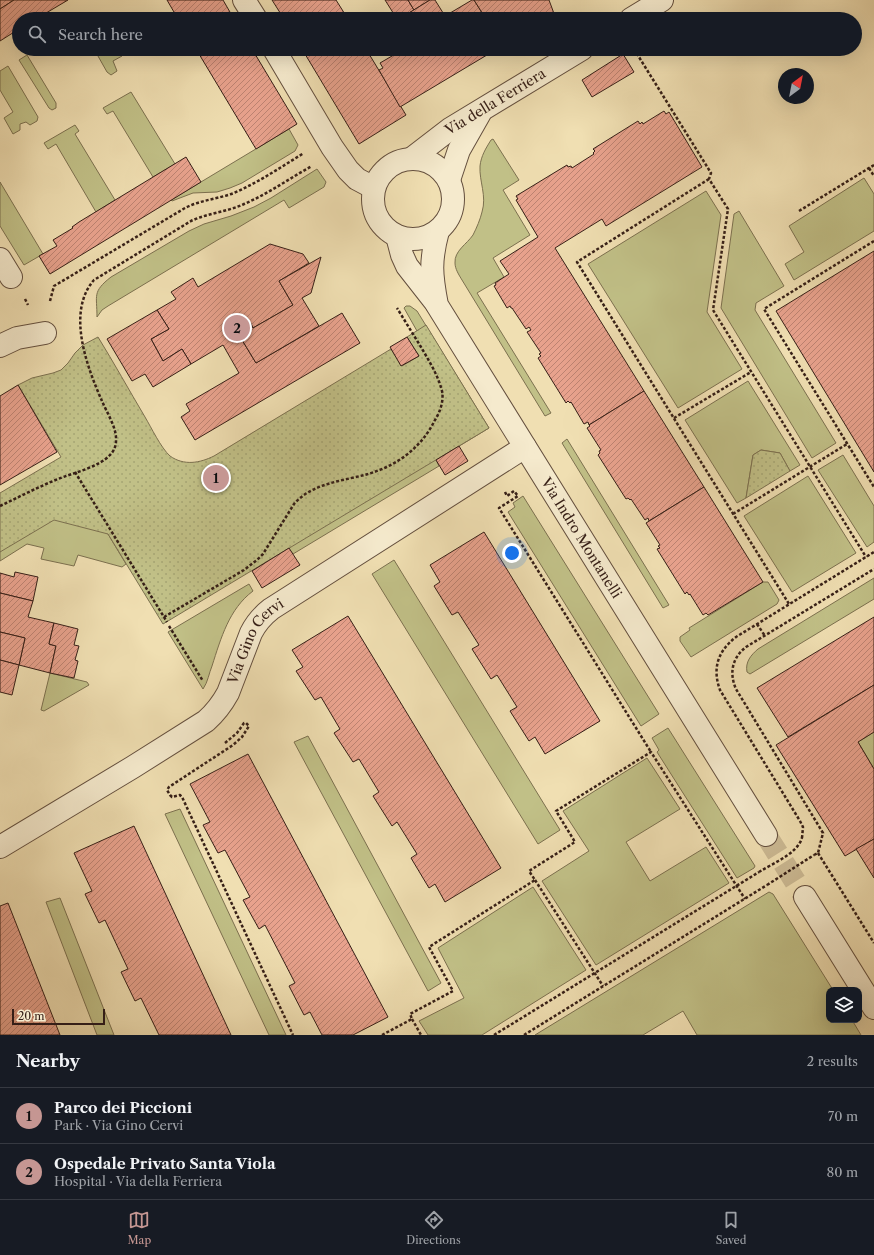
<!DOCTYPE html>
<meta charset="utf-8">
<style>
:root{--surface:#171b24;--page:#242831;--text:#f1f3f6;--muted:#9ea1a6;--line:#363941;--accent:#c59692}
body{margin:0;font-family:"Libre Caslon Text",serif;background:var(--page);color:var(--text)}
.controls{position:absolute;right:12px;bottom:12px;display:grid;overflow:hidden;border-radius:8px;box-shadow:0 4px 16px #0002}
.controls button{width:36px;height:36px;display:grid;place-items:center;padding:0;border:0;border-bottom:1px solid var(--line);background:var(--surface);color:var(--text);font:20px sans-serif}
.compass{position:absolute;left:778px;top:68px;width:36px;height:36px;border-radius:50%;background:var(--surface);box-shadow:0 4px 16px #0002;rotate:32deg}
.scale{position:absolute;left:12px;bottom:10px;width:93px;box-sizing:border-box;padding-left:4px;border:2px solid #361f17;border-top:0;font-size:11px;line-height:14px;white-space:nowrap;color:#361f17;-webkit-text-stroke:3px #f5eacd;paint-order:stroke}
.you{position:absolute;left:512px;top:553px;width:14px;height:14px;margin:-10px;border:3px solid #fff;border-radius:50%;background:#1a73e8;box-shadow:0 0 0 6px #1a73e833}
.badge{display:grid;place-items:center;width:26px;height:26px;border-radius:50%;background:var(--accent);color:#111;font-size:13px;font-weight:700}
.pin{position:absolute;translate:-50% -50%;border:2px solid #fff;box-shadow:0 1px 4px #0006}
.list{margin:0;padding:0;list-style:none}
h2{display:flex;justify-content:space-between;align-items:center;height:52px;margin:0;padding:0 16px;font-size:17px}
h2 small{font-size:13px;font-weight:400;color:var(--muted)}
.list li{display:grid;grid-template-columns:26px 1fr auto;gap:12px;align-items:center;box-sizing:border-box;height:56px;padding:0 16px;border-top:1px solid var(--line)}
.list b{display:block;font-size:15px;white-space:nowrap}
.list p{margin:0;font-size:13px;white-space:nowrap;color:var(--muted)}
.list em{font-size:13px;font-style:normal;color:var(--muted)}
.icon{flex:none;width:22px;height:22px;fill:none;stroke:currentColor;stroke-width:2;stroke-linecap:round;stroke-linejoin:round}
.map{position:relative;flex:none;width:874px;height:1035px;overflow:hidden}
.search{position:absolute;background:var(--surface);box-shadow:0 4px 16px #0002;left:12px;right:12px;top:12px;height:44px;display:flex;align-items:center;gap:10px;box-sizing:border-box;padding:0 14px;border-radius:22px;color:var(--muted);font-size:15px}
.sheet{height:164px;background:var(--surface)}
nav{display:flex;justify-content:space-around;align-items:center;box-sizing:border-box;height:56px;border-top:1px solid var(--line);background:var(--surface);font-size:11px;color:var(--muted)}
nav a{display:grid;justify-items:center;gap:2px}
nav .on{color:var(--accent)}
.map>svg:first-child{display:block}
.green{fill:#c1c087;stroke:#7c704f}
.park{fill:url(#park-dots);stroke:#7c704f}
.building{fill:url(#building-hatch);stroke:#361f17}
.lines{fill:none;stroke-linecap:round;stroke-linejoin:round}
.minor-tunnel{stroke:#cbb993;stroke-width:22;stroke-dasharray:22 11;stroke-linecap:butt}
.minor-casing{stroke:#644f3e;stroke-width:24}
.path{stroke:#361f17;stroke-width:2.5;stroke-dasharray:3 2;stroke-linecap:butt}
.minor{stroke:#f5eacd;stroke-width:22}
.path-bridge{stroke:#361f17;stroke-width:2.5;stroke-dasharray:3 2;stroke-linecap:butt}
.labels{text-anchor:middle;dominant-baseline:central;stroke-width:3;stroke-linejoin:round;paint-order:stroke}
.street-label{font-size:14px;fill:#361f17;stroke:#f5eacd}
</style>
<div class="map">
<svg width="874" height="1035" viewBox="0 0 874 1035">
<defs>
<pattern id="park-dots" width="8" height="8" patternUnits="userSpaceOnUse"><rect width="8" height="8" fill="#c1c087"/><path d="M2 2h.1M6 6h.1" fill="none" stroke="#a6a574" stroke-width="1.8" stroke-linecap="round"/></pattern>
<pattern id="building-hatch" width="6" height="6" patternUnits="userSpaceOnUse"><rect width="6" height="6" fill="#e8a28d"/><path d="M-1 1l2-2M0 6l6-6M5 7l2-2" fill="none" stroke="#bd8372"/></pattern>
</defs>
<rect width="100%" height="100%" fill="#f0dfb2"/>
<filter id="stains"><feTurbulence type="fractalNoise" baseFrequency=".005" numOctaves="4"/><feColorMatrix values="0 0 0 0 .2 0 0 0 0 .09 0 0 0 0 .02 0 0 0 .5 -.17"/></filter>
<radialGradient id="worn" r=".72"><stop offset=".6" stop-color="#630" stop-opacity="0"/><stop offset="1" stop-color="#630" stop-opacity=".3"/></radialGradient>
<g class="green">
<polygon points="94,49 117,49 122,56 113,61 117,71 111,75 107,72"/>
<polygon points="27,55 56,103 56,108 52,110 49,108 19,60"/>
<polygon points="8,66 38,117 37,121 30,125 26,122 20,124 20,130 13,134 4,118 13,112 0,90 0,71"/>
<polygon points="131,92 175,164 153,177 113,111 107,114 103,108"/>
<polygon points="75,125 79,131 75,134 115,200 96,212 56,144 48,149 44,143"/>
<polygon points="289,129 298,145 295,151 242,183 230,188 217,192 193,193 172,201 171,200"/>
<path d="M493,139l26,41 -16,10 27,45 -37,23 11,19 -27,16 74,120 -6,3 -83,-136c-3,-5 -7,-11 -7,-17 -1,-12 12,-19 18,-28 4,-8 7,-15 9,-23 5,-16 -3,-31 -2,-46 1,-10 6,-18 11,-26z"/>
<path d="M317,169l9,13 -2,5 -35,21 -5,-8 -176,106 -6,4 -5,7c0,-22 -5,-25 14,-40l78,-46 15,-7 27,-8 23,-9 17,-9z"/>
<polygon points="864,178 874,194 874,231 794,280 785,264 804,252 789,226"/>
<polygon points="0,182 43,254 24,265 0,226"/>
<polygon points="706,191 721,215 707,312 742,369 678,408 588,264"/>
<polygon points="739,211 784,286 756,303 755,310 836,443 812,458 721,308 734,214"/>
<polygon points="406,306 410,306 417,311 489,428 436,460 439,466 293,554 289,549 252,571 402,465 417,331 404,308"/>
<polygon points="748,381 800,465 790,471 780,453 761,450 753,455 746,498 737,503 685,420"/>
<polygon points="567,439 669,605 663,608 562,443"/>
<polygon points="843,455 874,506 874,542 867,547 818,470"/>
<polygon points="808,476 856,553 792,592 744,516"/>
<polygon points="78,484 126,564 122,567 78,555 74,566 41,559 44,548 27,544 0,561 0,514"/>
<polygon points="523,496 659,714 641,726 508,512 515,507 513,503"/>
<polygon points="394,560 560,830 538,844 372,574"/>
<path d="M874,578v21l-124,75 -3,-2c-2,-10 4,-17 11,-23z"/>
<polygon points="763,582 768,582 779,600 777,604 691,657 680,641 680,637 690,630 689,628"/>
<path d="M249,584l4,7c-24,18 -32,47 -41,75 -3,7 -4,16 -9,23l-35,-57z"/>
<polygon points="50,673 87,682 89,685 44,711 41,710"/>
<polygon points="668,728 755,866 754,868 737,878 657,752 659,750 652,738"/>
<polygon points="874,732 874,769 858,742"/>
<polygon points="308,736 441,983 428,991 294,742"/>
<polygon points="647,758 680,809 626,842 650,881 706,847 729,883 596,965 542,881 589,851 563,811"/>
<polygon points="180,809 286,1035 269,1035 165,814"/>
<polygon points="533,887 586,970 482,1035 428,1035 419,1021 464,998 438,948"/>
<polygon points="769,892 773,894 833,990 829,990 829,1020 852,1020 861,1035 697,1035 683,1011 643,1035 535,1035"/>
<polygon points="60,898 114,1035 97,1035 46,902"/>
</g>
<g class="park">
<path d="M426,325l63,103 -326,196 -55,-90 -54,-14 -54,32v-59l61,-36 -43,-72 14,-7 21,-5 8,-3 7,-7 7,-10 8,-8 15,-8c16,26 31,53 47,80 6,10 16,31 25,39 14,10 30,7 44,0l177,-107 11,17 17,-10 -12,-19z"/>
<polygon points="761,450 780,453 790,471 746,498 753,455"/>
</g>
<g class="building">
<polygon points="0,0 14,0 0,9"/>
<polygon points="14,0 68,0 36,19 19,19 19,29 0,41 0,9"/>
<polygon points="167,0 223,0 234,19 178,19"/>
<polygon points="272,0 336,0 348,19 284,19"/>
<polygon points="385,0 408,0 414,10 399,19 397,19"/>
<polygon points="408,0 430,0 414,10"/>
<polygon points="430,0 435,0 445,16 440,19 399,19"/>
<polygon points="472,0 474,0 486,19 440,19"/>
<polygon points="474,0 549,0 556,19 486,19"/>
<polygon points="196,49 252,49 297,124 256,149"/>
<polygon points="302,49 366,49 406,115 359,144"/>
<polygon points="404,49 497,49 400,107 379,70 383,68 380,63"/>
<polygon points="623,54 634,72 592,97 582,80"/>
<polygon points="664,111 666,114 669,112 702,167 606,226 602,219 555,248 644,391 589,425 588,422 584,424 571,402 570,403 568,401 566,403 538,358 541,356 539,354 541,353 527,332 531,330 529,327 526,329 512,308 511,308 510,306 507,308 494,286 496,285 495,283 509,274 500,261 538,237 516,200 518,199 516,196 567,165 568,167 571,166 572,168 594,154 593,153 595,151 593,149 638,121 640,124 642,122 643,124"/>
<polygon points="186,157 201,182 50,274 39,256 57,246 53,240 73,228 72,227 79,222"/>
<polygon points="270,244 303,254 309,263 279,281 293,305 253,328 250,322 236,330 256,363 342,313 360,343 195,440 181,417 190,411 186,404 239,373 223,345 191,364 182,349 163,361 151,339 169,329 157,310 176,299 171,292 193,278 198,287"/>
<polygon points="874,251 874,472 776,311"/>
<polygon points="321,257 311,293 302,298 319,326 256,363 236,330 250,322 253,328 293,305 279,281"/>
<polygon points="157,310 169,329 151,339 163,361 182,349 191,364 153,387 145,374 132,381 107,339"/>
<polygon points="407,337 419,356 401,366 390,347"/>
<polygon points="18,385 57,452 0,485 0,396"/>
<polygon points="644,391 704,487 649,521 648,518 645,520 631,499 630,500 628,498 626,499 598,455 600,453 599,451 601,450 587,428 590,426 589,425"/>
<polygon points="459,446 468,461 445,475 436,460"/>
<polygon points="704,487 763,582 708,615 706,613 703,615 690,594 689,595 687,592 685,594 657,549 660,548 658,546 660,545 646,523"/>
<polygon points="484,532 600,721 545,754 535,737 529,741 510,711 517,707 497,675 491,679 472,649 479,645 458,612 452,615 434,586 440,582 430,565"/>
<polygon points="289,548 300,565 262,588 252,571"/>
<polygon points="15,572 38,577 33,601 0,593 0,573 14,577"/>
<polygon points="0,593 33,601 28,617 54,623 49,644 56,646 50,673 19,665 25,638 0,632"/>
<polygon points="348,616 501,868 445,902 435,884 429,888 411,858 417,854 397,822 392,826 373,796 379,792 359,759 353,762 334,733 340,729 321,697 315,700 296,671 303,667 292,650"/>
<polygon points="874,617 874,685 788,737 757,688"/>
<polygon points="54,623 78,629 74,645 79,646 75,660 78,661 74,678 50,673 56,646 49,644"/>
<polygon points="0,632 25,638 19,665 0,660"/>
<polygon points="0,660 19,665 12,695 0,692"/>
<polygon points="874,685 874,732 858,742 874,769 874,839 845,856 776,745"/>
<polygon points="248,754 388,1017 353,1035 322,1035 310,1012 304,1015 289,986 295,983 265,925 259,929 243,900 250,897 225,850 218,853 203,825 210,822 190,784"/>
<polygon points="134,826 231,1035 159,1035 141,998 135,1001 121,972 128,969 105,920 99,923 85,894 92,891 74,853"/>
<polygon points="874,839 874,878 856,849"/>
<polygon points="8,903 60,1035 0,1035 0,906"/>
</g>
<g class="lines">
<polyline class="minor-tunnel" points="766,835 805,897"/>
<g class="minor-casing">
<g id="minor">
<polyline points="244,0 256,19"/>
<polyline points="631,19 662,0"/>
<polyline points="274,49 332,147 348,170 357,179 374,188"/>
<circle cx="413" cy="199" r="40"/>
<path id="s1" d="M411,159l39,-30 132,-80"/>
<polyline points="449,180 459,150 480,113"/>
<path id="s2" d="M438,231c-8,30 -7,43 -1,74l329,530"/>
<polyline points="397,236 402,255 407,266 436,303"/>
<polyline points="0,259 11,277"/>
<polyline points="0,346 17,338 45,333"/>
<path id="s3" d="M0,847l133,-80 73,-46c9,-8 16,-17 22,-28l23,-60c5,-10 11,-17 20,-24l254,-162"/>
<polyline points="805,897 874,1008"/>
</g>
</g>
<g class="path">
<polyline points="634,49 711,173 709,179 728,209 713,310 866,557"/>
<polyline points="869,168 874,176"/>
<polyline points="709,179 577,262 789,604"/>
<polyline points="799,211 874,165"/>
<polyline points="874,241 764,309 874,487"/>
<polyline points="25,299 28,305"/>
<path d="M50,301l4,-15 131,-78c15,-8 33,-9 49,-15 25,-11 47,-26 70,-40"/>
<polyline points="674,418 751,372"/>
<polyline points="75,472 167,622"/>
<polyline points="505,492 507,496 514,491 518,496 499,508 651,752"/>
<path d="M0,506c19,-9 38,-19 58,-27 15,-6 41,-12 52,-24 4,-4 6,-9 6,-14 1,-13 -9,-28 -14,-40 -15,-34 -36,-89 -8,-121l97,-59c17,-8 36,-9 53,-17 24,-10 46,-26 68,-38"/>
<polyline points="733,514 847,444"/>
<path d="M164,617l80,-47 13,-10 6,-6 31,-50c18,-21 49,-23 74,-30 30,-9 53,-26 67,-54 5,-8 9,-19 7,-29 -4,-16 -13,-30 -21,-44 -8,-13 -16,-26 -24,-39"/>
<polyline points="757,624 765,636"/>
<polyline points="169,626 203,681"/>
<polyline points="225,743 237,733 244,723 246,723 249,726 242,737 233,745 169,787 167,790 170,795 172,797 180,795 182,797 293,1035"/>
<path d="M802,838l1,-11 -3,-6 -80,-131c-8,-22 -2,-39 16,-53l138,-85"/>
<polyline points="818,853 874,943"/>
<path d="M814,855l4,-2 5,-20 -87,-144c-7,-16 -4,-31 10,-42l128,-78"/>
<polyline points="535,880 603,986"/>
<polyline points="412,1019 421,1035"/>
<polyline points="382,1035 412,1019 410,1014 453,991 429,947 535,880 529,871 575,842 556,811 651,752 745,899"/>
<polyline points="494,1035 759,872"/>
<polyline points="524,1035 767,885"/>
</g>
<use href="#minor" class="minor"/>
<g class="path-bridge">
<path d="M759,872c14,-9 38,-18 43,-34"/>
<polyline points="767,885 814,855"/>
</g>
</g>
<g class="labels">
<g class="street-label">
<text stroke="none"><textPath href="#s1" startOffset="102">Via della Ferriera</textPath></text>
<text stroke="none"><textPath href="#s2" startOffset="349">Via Indro Montanelli</textPath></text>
<text stroke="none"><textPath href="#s3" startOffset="337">Via Gino Cervi</textPath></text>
</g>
</g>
<rect width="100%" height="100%" filter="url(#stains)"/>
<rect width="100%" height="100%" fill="url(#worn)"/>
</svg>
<div class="controls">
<button><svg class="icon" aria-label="layers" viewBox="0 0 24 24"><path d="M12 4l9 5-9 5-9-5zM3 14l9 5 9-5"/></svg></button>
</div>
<svg class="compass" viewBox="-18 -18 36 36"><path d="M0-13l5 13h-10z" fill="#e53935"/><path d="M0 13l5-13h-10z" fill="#9ea1a6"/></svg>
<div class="scale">20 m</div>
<div class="you"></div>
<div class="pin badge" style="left:216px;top:478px">1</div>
<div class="pin badge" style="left:237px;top:328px">2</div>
<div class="search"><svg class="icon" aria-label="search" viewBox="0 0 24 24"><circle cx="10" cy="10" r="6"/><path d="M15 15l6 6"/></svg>Search here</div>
</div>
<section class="sheet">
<h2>Nearby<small>2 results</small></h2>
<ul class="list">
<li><span class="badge">1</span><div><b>Parco dei Piccioni</b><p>Park · Via Gino Cervi</p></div><em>70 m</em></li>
<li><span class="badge">2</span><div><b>Ospedale Privato Santa Viola</b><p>Hospital · Via della Ferriera</p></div><em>80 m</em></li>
</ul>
</section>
<nav>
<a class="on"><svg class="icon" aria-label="map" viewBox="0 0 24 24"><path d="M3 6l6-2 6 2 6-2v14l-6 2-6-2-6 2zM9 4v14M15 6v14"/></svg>Map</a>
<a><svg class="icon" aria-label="directions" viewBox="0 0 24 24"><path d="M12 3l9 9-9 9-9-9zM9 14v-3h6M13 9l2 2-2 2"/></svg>Directions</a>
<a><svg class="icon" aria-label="saved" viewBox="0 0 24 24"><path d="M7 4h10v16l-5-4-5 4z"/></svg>Saved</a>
</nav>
